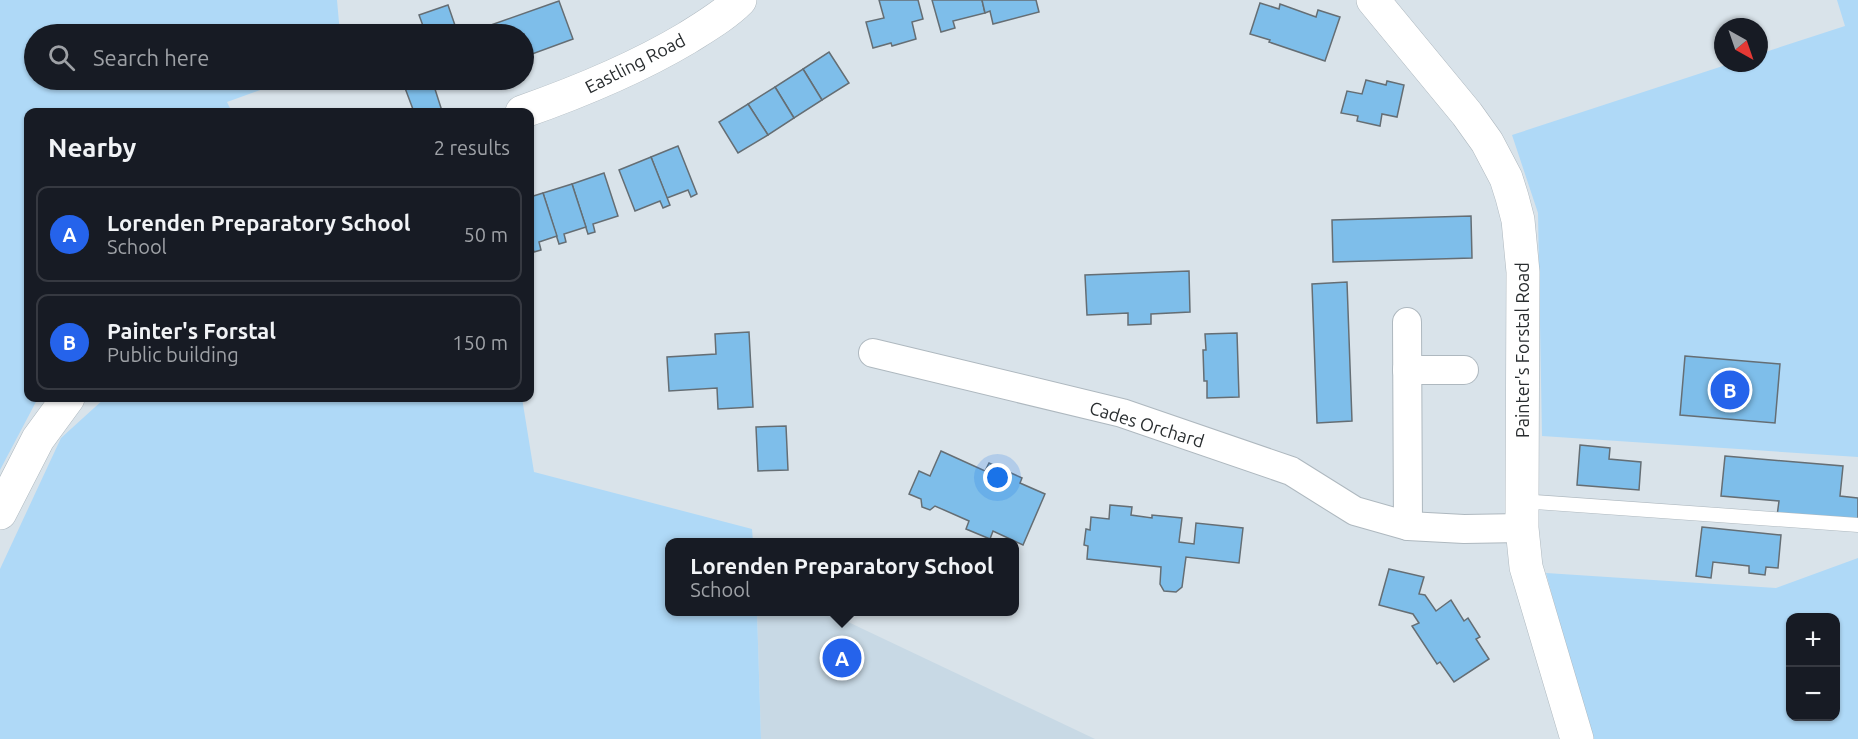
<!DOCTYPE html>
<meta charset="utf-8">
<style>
:root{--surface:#171b24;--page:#242831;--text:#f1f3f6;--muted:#9ea1a6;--line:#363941;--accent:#2563eb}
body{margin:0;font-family:Ubuntu,sans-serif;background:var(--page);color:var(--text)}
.controls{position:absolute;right:18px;bottom:18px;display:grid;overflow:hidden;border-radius:12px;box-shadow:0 2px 4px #0004}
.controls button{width:54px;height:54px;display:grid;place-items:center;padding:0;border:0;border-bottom:2px solid var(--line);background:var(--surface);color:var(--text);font:30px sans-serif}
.compass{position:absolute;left:1714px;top:18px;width:54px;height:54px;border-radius:50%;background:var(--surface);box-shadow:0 2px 4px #0004;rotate:140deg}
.you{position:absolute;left:998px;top:478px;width:21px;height:21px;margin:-15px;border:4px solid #fff;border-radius:50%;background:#1a73e8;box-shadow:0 0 0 9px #1a73e833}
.badge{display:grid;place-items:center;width:39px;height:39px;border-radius:50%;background:var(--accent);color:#fff;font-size:20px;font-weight:700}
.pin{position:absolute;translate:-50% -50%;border:3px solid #fff;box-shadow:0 2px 6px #0006}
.popup{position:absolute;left:665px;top:538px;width:354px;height:78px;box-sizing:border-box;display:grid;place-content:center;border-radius:12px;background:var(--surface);filter:drop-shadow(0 2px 4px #0005);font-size:20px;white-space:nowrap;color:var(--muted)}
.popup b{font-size:22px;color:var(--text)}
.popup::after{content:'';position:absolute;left:50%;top:100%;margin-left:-12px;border:12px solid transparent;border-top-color:var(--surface)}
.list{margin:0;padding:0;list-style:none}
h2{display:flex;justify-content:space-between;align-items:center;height:78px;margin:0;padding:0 24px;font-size:26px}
h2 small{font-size:20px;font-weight:400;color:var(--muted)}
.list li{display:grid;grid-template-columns:39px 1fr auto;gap:18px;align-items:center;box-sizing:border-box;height:96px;margin:0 12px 12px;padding:0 12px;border:2px solid var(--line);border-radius:12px}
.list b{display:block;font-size:22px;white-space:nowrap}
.list p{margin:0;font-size:20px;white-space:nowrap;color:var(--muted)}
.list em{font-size:20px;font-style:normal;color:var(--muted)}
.icon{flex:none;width:33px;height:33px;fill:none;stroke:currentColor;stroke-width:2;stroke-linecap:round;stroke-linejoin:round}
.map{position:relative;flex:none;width:1858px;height:739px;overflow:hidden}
.search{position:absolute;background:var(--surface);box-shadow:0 2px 4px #0004;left:24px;top:24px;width:510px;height:66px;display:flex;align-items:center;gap:15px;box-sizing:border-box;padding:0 21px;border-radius:33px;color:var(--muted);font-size:22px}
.panel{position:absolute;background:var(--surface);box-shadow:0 2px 4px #0004;left:24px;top:108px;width:510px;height:294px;border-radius:12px}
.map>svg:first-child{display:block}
.built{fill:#c8d9e5}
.green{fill:#afd9f7;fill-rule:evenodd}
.building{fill:#7ebeea;stroke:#656e74;stroke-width:1.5}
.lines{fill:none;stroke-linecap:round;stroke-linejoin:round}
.service-casing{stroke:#aeb8bf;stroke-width:15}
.minor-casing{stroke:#aeb8bf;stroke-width:30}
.tertiary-casing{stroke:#aeb8bf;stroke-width:34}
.service{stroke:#fff;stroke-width:14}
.minor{stroke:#fff;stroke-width:28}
.tertiary{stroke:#fff;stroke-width:33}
.labels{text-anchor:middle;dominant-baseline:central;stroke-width:4.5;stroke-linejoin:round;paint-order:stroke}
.street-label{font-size:18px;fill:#292d2f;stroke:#fff}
</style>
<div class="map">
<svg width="1858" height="739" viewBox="0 0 1858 739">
<rect width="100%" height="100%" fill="#d9e3ea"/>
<polygon class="built" points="757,612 827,612 1095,739 761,739"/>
<g class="green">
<polygon points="0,0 337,0 340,34 34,34 34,80 288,80 227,102 232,112 28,112 28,398 38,398 0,470"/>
<polygon points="1837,0 1858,0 1858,457 1542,436 1538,213 1512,135 1732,63 1759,63 1759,54 1845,26"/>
<polygon points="105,398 522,398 534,472 752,529 753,542 670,542 670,612 757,612 761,739 0,739 0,569 61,438"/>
<path d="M1858,558v181h-267l-45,-166 230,15zM1790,618h46v98h-46z"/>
</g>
<g class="building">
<polygon points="879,0 918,0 923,19 912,22 916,39 892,46 891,43 873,48 866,22 884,18"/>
<polygon points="932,0 982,0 985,13 953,21 955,28 941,32"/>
<polygon points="982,0 1036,0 1039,12 993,24 990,11 985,13"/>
<polygon points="559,1 573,39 524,57 524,34 495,34 491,25"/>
<polygon points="1260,3 1279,9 1280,4 1316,17 1318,10 1340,17 1325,61 1269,42 1270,40 1250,34"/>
<polygon points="448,5 458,34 426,34 419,15"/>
<polygon points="829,52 849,83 822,100 803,69"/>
<polygon points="803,69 822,100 794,118 775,87"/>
<polygon points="402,80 453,80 434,86 442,111 437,112 414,112"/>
<polygon points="1366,80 1386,85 1387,81 1404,85 1397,117 1382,114 1380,126 1357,121 1358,116 1341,113 1347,91 1362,94"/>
<polygon points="775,87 794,118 768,135 748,104"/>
<polygon points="748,104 768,135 738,153 719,122"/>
<polygon points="678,146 697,194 691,197 688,190 667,198 651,157"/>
<polygon points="651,157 670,205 663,208 660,201 635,211 619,170"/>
<polygon points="604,173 618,216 593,224 595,232 588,234 572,184"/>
<polygon points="572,184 586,227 564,234 566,242 559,244 543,193"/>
<polygon points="543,193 557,236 539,242 541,250 534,252 530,239 530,197"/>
<polygon points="1471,216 1472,258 1333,262 1332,220"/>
<polygon points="1189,271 1190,312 1151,314 1151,324 1128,325 1128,313 1087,315 1085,275"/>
<polygon points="1347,282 1352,421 1317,423 1312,284"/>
<polygon points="749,332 753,407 718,409 717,388 669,391 667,357 716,354 715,334"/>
<polygon points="1237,333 1239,397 1207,398 1207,381 1204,381 1203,350 1206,350 1205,334"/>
<polygon points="1685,356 1780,364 1775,423 1680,415"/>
<polygon points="786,426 788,470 758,471 756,427"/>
<polygon points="1580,445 1610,448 1609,459 1641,462 1639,490 1577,485"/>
<polygon points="941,451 985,471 989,463 1022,478 1020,483 1045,494 1023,545 993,531 990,539 966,529 969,521 935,506 930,510 922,507 921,499 909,494 919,471 930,476"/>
<polygon points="1725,456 1843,466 1840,496 1858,498 1858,519 1777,516 1779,501 1721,496"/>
<polygon points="1110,505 1132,507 1131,515 1152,518 1152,515 1182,518 1179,542 1194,544 1196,523 1243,528 1239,563 1186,557 1182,587 1176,592 1164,591 1160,584 1161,567 1087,559 1088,546 1084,545 1086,529 1090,530 1091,517 1109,519"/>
<polygon points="1702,527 1781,535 1778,568 1766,567 1765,575 1749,573 1749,566 1713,562 1711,578 1696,576"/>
<polygon points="1389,569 1424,577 1419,594 1425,595 1436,611 1451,600 1464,621 1468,618 1480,637 1476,639 1489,659 1454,682 1440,662 1437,664 1412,626 1419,623 1413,614 1379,605"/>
</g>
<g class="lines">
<g class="service-casing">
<polyline id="service" points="1522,501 1858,525"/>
</g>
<g class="minor-casing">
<g id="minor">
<polyline points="1407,322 1408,526"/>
<polyline points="873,353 1122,413 1291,471 1355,511 1408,526 1464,529 1522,528"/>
<polyline points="1407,370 1464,370"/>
</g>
</g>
<g class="tertiary-casing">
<g id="tertiary">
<polyline points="1373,0 1467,114 1487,142 1506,178 1512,197 1518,220 1523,272 1522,501 1522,528 1526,567 1577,739"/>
<path d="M522,112c57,-20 113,-43 165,-74 19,-12 38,-23 53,-38"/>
<polyline points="0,513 38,439 68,398"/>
</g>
</g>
<use href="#service" class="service"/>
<use href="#minor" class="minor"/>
<use href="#tertiary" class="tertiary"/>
</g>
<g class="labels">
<g class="street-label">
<text transform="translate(635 63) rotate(-27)">Eastling Road</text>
<text transform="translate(1522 350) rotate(-90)">Painter's Forstal Road</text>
<text transform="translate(1147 424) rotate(17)">Cades Orchard</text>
</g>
</g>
</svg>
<div class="controls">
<button>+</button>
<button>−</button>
</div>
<svg class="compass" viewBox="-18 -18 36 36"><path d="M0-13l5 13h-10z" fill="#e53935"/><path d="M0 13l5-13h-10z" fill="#9ea1a6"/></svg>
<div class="you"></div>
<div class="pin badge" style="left:842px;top:658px">A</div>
<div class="popup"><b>Lorenden Preparatory School</b>School</div>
<div class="pin badge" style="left:1730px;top:390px">B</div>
<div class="search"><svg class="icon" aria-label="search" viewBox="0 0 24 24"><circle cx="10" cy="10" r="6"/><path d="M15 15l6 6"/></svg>Search here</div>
<section class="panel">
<h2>Nearby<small>2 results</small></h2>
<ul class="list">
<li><span class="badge">A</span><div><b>Lorenden Preparatory School</b><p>School</p></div><em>50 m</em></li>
<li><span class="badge">B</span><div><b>Painter's Forstal</b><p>Public building</p></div><em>150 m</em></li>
</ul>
</section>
</div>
